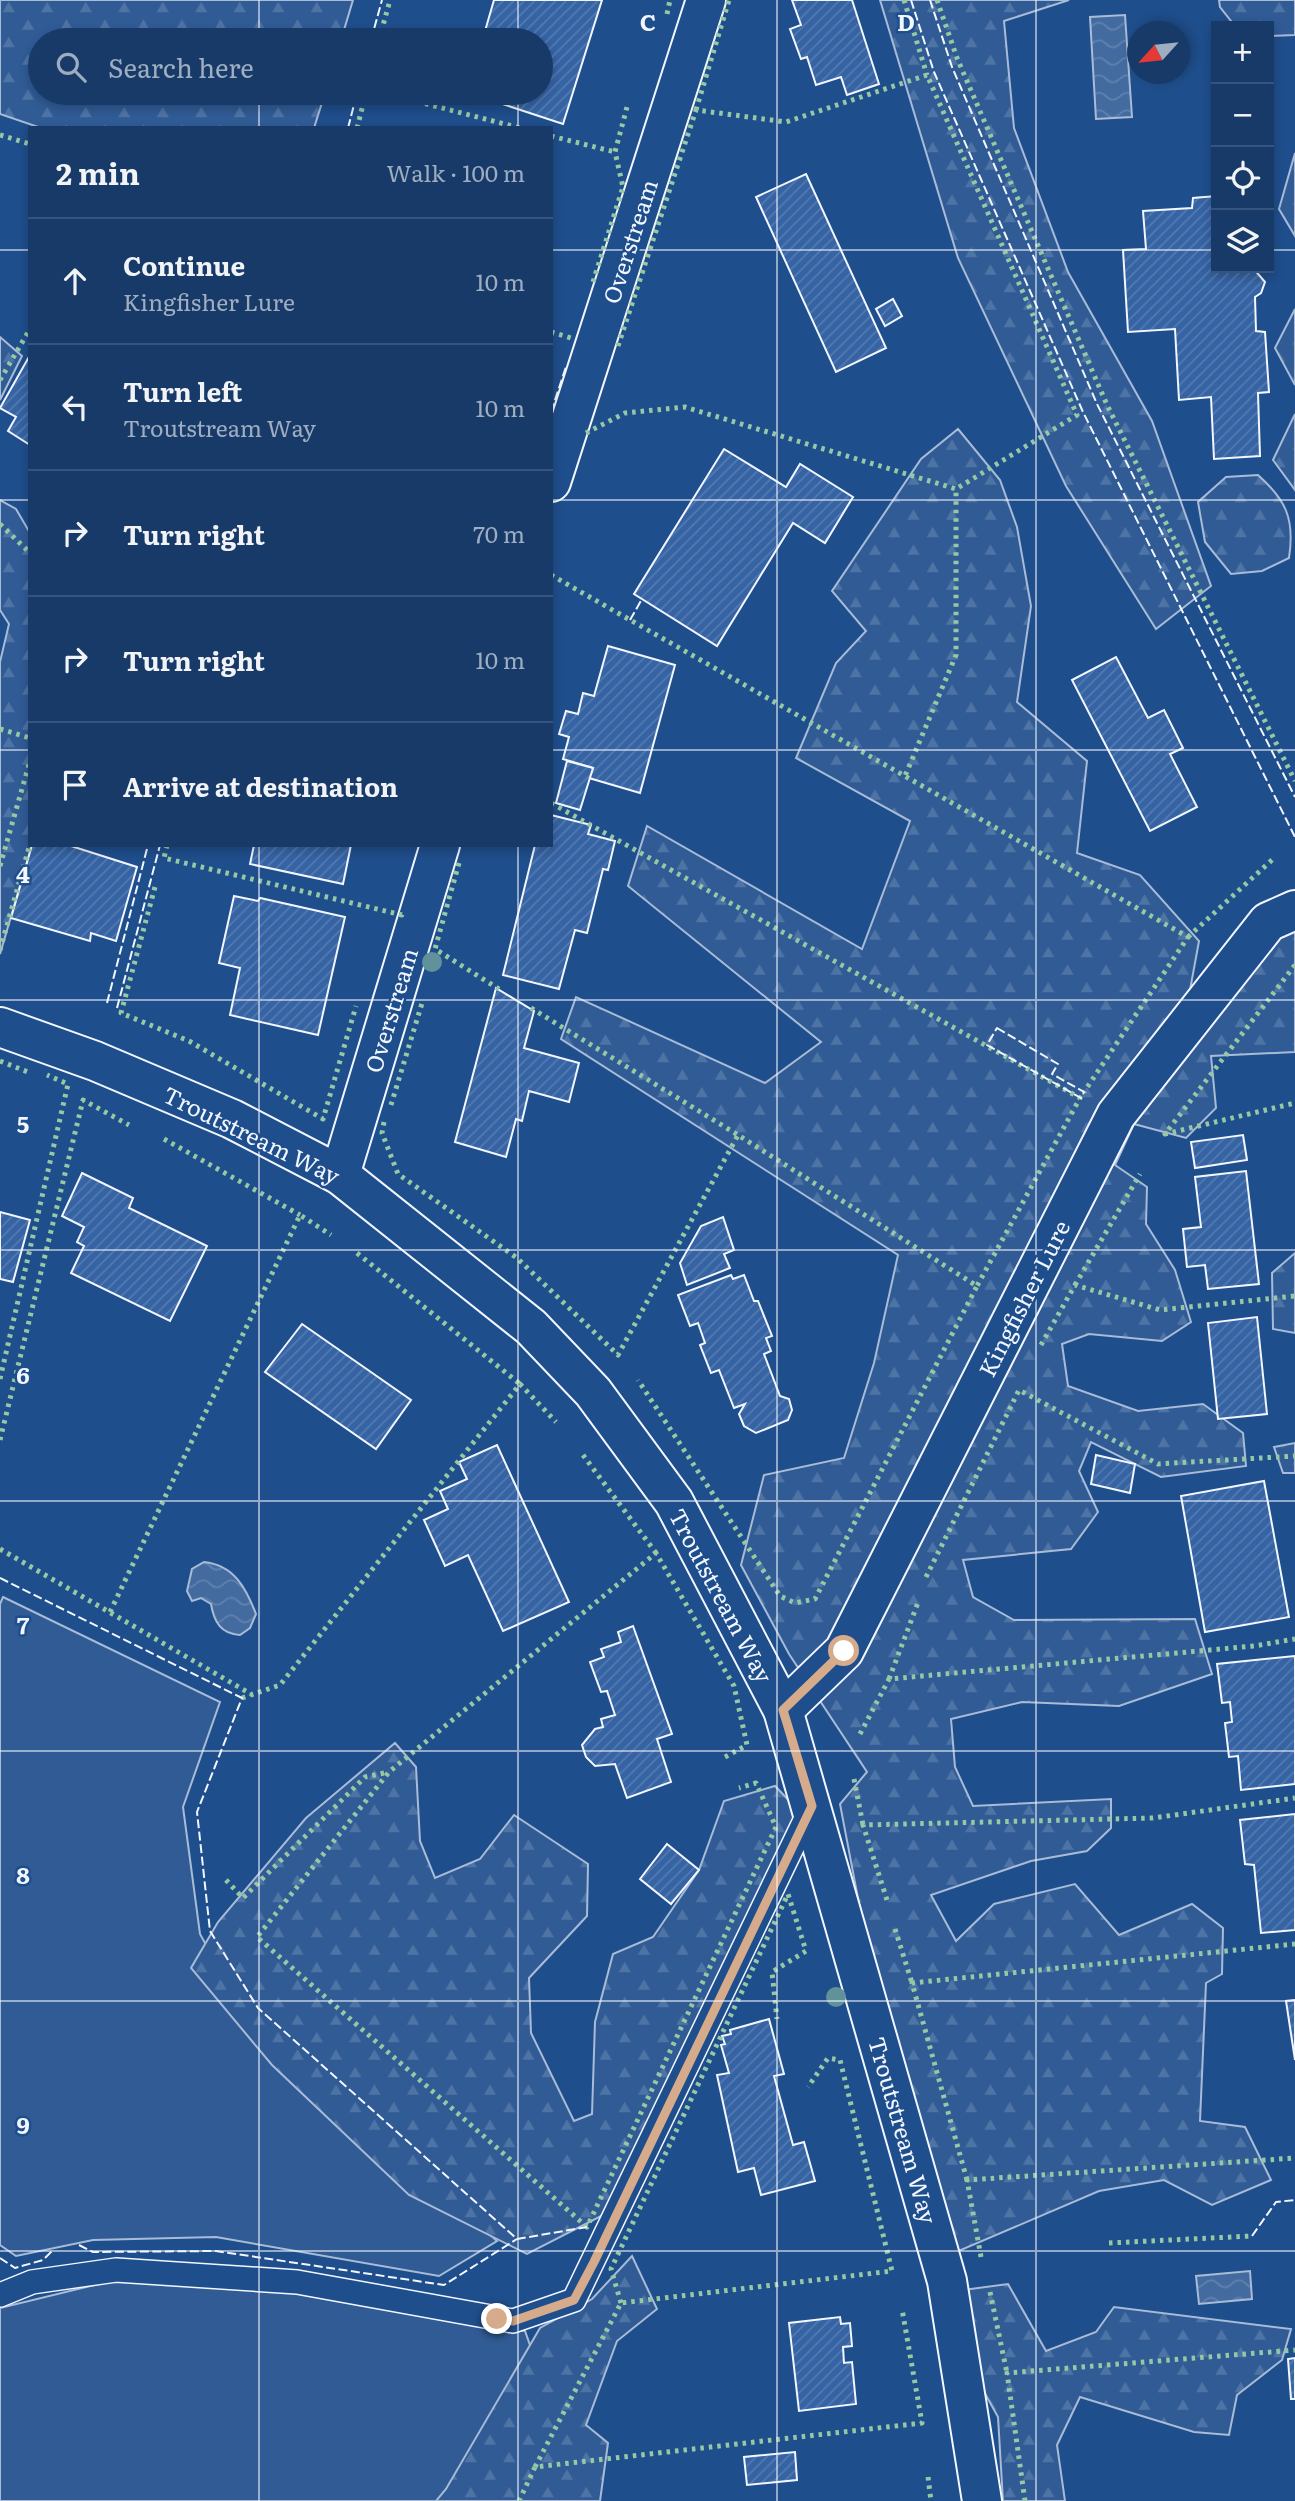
<!DOCTYPE html>
<meta charset="utf-8">
<style>
:root{--surface:#173a69;--page:#244571;--text:#f1f3f6;--muted:#9eadc0;--line:#36547d}
body{margin:0;font-family:Literata,serif;background:var(--page);color:var(--text)}
.controls{position:absolute;right:21px;top:21px;display:grid;overflow:hidden;border-radius:0px;box-shadow:0 4px 10px #0003}
.controls button{width:63px;height:63px;display:grid;place-items:center;padding:0;border:0;border-bottom:2px solid var(--line);background:var(--surface);color:var(--text);font:35px sans-serif}
.compass{position:absolute;left:1127px;top:21px;width:63px;height:63px;border-radius:50%;background:var(--surface);box-shadow:0 4px 10px #0003;rotate:243deg}
.stop{position:absolute;width:21px;height:21px;margin:-16px;border:5px solid #d6ab8b;border-radius:50%;background:#fff}
.stop.end{background:#d6ab8b;border-color:#fff;box-shadow:0 2px 7px #0008}
.list{margin:0;padding:0;list-style:none}
h2{display:flex;justify-content:space-between;align-items:center;height:91px;margin:0;padding:0 28px;font-size:30px}
h2 small{font-size:23px;font-weight:400;color:var(--muted)}
.list li{display:grid;grid-template-columns:46px 1fr auto;gap:21px;align-items:center;box-sizing:border-box;height:126px;padding:0 28px;border-top:2px solid var(--line)}
.list b{display:block;font-size:26px;white-space:nowrap}
.list p{margin:0;font-size:23px;white-space:nowrap;color:var(--muted)}
.list em{font-size:23px;font-style:normal;color:var(--muted)}
.icon{flex:none;width:38px;height:38px;fill:none;stroke:currentColor;stroke-width:2;stroke-linecap:round;stroke-linejoin:round}
.map{position:relative;flex:none;width:1295px;height:2501px;overflow:hidden}
.search{position:absolute;background:var(--surface);box-shadow:0 4px 10px #0003;left:28px;top:28px;width:525px;height:77px;display:flex;align-items:center;gap:18px;box-sizing:border-box;padding:0 24px;border-radius:38px;color:var(--muted);font-size:26px}
.panel{position:absolute;background:var(--surface);box-shadow:0 4px 10px #0003;left:28px;top:126px;width:525px;height:721px;border-radius:0px}
.map>svg:first-child{display:block}
.green{fill:#305b95;stroke:#a8bbd7;stroke-width:2}
.forest{fill:url(#forest-firs);stroke:#a8bbd7;stroke-width:2}
.water{fill:url(#water-waves);stroke:#a8bbd7;stroke-width:2}
.building{fill:url(#building-hatch);stroke:#f2f6ff;stroke-width:2}
.lines{fill:none;stroke-linecap:round;stroke-linejoin:round}
.lane-casing{stroke:#f2f6ff;stroke-width:26}
.street-casing{stroke:#f2f6ff;stroke-width:42}
.lane{stroke:#1f4e8c;stroke-width:23}
.street{stroke:#1f4e8c;stroke-width:38}
.hedge{stroke:#97c8a6;stroke-width:5;stroke-dasharray:3.5 5;stroke-linecap:butt}
.fence{stroke:#f2f6ff;stroke-width:2;stroke-dasharray:9 3.5;stroke-linecap:butt}
.tree{fill:#61919a}
.route{stroke:#d6ab8b;stroke-width:9}
.grid{fill:none;stroke:#f2f6ff;stroke-width:2;stroke-opacity:0.55}
.labels{text-anchor:middle;dominant-baseline:central;stroke-width:5;stroke-linejoin:round;paint-order:stroke}
.street-label{font-size:23px;fill:#f2f6ff;stroke:#1f4e8c}
.grid-label{font-size:23px;text-anchor:middle;font-weight:bold;fill:#f2f6ff;stroke:#1f4e8c;stroke-width:5;stroke-linejoin:round;paint-order:stroke}
</style>
<div class="map">
<svg width="1295" height="2501" viewBox="0 0 1295 2501">
<defs>
<pattern id="forest-firs" width="22" height="20" patternUnits="userSpaceOnUse" patternTransform="scale(1.75)"><rect width="22" height="20" fill="#305b95"/><path d="M5 1l3.5 6h-7zM16 11l3.5 6h-7z" fill="#4e73a5"/></pattern>
<pattern id="water-waves" width="16" height="10" patternUnits="userSpaceOnUse" patternTransform="scale(1.75)"><rect width="16" height="10" fill="#446ba0"/><path d="M0 5q4-4 8 0t8 0" fill="none" stroke="#5f81ae"/></pattern>
<pattern id="building-hatch" width="6" height="6" patternUnits="userSpaceOnUse" patternTransform="scale(1.75)"><rect width="6" height="6" fill="#3563a3"/><path d="M-1 1l2-2M0 6l6-6M5 7l2-2" fill="none" stroke="#537ab1"/></pattern>
</defs>
<rect width="100%" height="100%" fill="#1f4e8c"/>
<g class="green">
<polygon points="3,1597 220,1702 183,1807 200,1934 246,2017 497,2241 439,2276 216,2237 93,2240 16,2256 0,2245 0,1604"/>
<polygon points="115,2280 282,2290 525,2331 532,2351 472,2501 0,2501 0,2308"/>
</g>
<g class="forest">
<polygon points="0,0 353,0 341,40 40,40 40,93 325,93 314,128 41,128 0,114"/>
<polygon points="880,0 1069,0 1004,21 1014,128 1068,272 1152,421 1211,586 1156,629 1066,486 958,258"/>
<polygon points="1219,0 1295,0 1295,35 1269,36 1269,26 1235,26 1220,7"/>
<polygon points="1295,153 1295,236 1279,209"/>
<polygon points="1295,309 1295,385 1275,348"/>
<polygon points="0,337 22,356 0,400"/>
<polygon points="1295,414 1295,490 1273,460"/>
<polygon points="958,429 1000,480 1017,527 1031,606 1017,702 1087,761 1077,853 1140,875 1199,941 1188,1001 1295,920 1295,1052 1211,1056 1216,1108 1186,1138 1134,1124 1115,1165 1147,1187 1146,1224 1175,1270 1191,1322 1162,1341 1089,1334 1062,1344 1068,1386 1138,1411 1203,1404 1243,1433 1246,1466 1161,1477 1091,1442 1079,1471 1098,1512 1071,1549 963,1560 973,1597 1014,1620 1195,1619 1212,1674 1119,1706 1022,1702 951,1719 955,1767 973,1806 1111,1799 1111,1828 1087,1851 1031,1861 931,1895 956,1941 994,1904 1075,1884 1119,1935 1192,1904 1223,1928 1222,1974 1206,1983 1200,2121 1245,2127 1271,2180 1212,2205 1164,2180 1099,2191 954,2253 869,1956 840,1804 867,1772 789,1654 741,1565 764,1475 844,1458 874,1363 898,1255 561,1039 576,997 765,1083 821,1042 628,886 647,826 862,949 910,821 796,758 836,663 866,631 832,591 921,459"/>
<path d="M1258,475c28,25 37,44 31,83l-27,13 -31,3 -26,-32 -7,-40 28,-25z"/>
<polygon points="0,500 16,509 30,533 30,845 32,845 0,954 0,662 9,624 0,610"/>
<polygon points="1295,1253 1295,1333 1273,1329 1272,1273"/>
<polygon points="1295,1443 1295,1473 1283,1473 1274,1447"/>
<polygon points="395,1743 416,1767 420,1841 435,1878 480,1859 514,1815 588,1864 587,1916 529,1978 531,2033 574,2121 592,2114 595,2022 613,1954 653,1937 699,1870 724,1801 775,1786 798,1810 609,2212 527,2254 409,2195 272,2065 191,1968 218,1922 306,1818"/>
<polygon points="632,2256 657,2309 617,2341 586,2425 608,2443 600,2501 436,2501 446,2489 540,2328 592,2299"/>
<polygon points="1008,2284 1046,2351 1096,2332 1114,2307 1291,2329 1282,2360 1237,2395 1229,2435 1194,2432 1080,2397 1057,2445 1065,2501 1003,2501 998,2417 977,2379 963,2290"/>
</g>
<g class="water">
<polygon points="1125,15 1132,117 1096,119 1090,17"/>
<path d="M204,1562c30,3 42,26 52,52l-6,14 -10,7c-19,-1 -26,-13 -29,-31l-10,-6 -9,3 -5,-10 5,-22z"/>
<polygon points="1250,2271 1252,2299 1199,2304 1196,2276"/>
</g>
<g class="building">
<polygon points="494,0 602,0 563,124 475,95 475,93 541,93 541,40 492,40 494,34 485,31"/>
<polygon points="792,0 852,0 879,84 847,95 841,77 816,85 807,57 801,59 790,29 801,25"/>
<polygon points="806,174 886,348 836,372 756,197"/>
<polygon points="1216,196 1216,268 1253,268 1265,282 1261,293 1255,297 1256,331 1265,332 1269,392 1258,393 1260,456 1214,459 1211,397 1179,400 1175,329 1128,332 1123,250 1146,249 1143,211 1192,208 1193,198"/>
<polygon points="893,299 902,316 885,326 876,309"/>
<polygon points="30,355 30,445 8,431 16,417 0,408"/>
<polygon points="724,449 786,487 800,464 853,497 825,543 793,523 717,646 634,594"/>
<polygon points="608,646 675,665 640,793 589,778 593,768 563,759 569,737 559,734 566,711 578,714 583,693 594,696"/>
<polygon points="1116,657 1148,718 1164,710 1183,748 1170,754 1197,807 1150,831 1072,680"/>
<polygon points="567,761 593,768 580,810 556,803"/>
<polygon points="551,815 591,825 588,834 615,841 608,870 603,869 587,933 575,930 559,989 503,975 535,845 551,845"/>
<polygon points="32,845 68,845 137,867 116,941 91,933 90,941 11,918"/>
<polygon points="254,845 351,845 343,884 250,864"/>
<polygon points="234,896 258,901 260,898 345,917 318,1035 230,1015 240,968 219,963"/>
<polygon points="496,988 534,1011 524,1048 579,1063 569,1102 529,1091 522,1121 516,1119 506,1157 455,1142"/>
<polygon points="1243,1135 1247,1160 1195,1168 1191,1142"/>
<polygon points="1246,1171 1259,1284 1208,1289 1205,1265 1187,1267 1183,1229 1201,1227 1195,1177"/>
<polygon points="82,1173 133,1198 129,1208 207,1246 170,1321 71,1273 84,1246 77,1242 84,1227 62,1216"/>
<polygon points="0,1212 30,1220 13,1282 0,1279"/>
<polygon points="723,1217 734,1250 724,1254 730,1268 687,1285 680,1263 701,1226"/>
<polygon points="731,1275 733,1279 744,1275 754,1301 758,1301 772,1336 766,1338 771,1351 764,1354 780,1396 789,1399 792,1410 788,1420 756,1433 744,1426 739,1414 745,1404 734,1408 719,1370 711,1373 700,1345 705,1343 698,1323 690,1326 678,1295"/>
<polygon points="1257,1317 1267,1414 1218,1419 1208,1323"/>
<polygon points="302,1324 411,1400 376,1449 265,1372"/>
<polygon points="497,1445 569,1602 503,1631 468,1555 445,1566 424,1520 448,1509 440,1491 467,1479 459,1462"/>
<polygon points="1096,1455 1135,1464 1130,1493 1091,1484"/>
<polygon points="1264,1481 1289,1617 1205,1632 1181,1496"/>
<polygon points="633,1626 672,1734 657,1739 671,1782 627,1798 615,1764 595,1766 586,1757 582,1745 595,1729 603,1727 601,1719 615,1715 607,1691 601,1692 590,1662 604,1657 601,1649 621,1642 618,1632"/>
<polygon points="1295,1656 1295,1784 1241,1790 1238,1756 1229,1757 1225,1723 1232,1722 1230,1702 1222,1703 1217,1664"/>
<polygon points="1295,1814 1295,1930 1261,1933 1254,1865 1245,1864 1240,1820"/>
<polygon points="667,1844 699,1870 671,1904 640,1879"/>
<polygon points="1295,2000 1295,2060 1286,2001"/>
<polygon points="769,2019 784,2074 774,2076 793,2145 804,2142 815,2181 761,2195 754,2168 738,2172 717,2075 729,2073 721,2045 725,2044 722,2036 731,2034 730,2030"/>
<polygon points="840,2317 841,2324 850,2323 852,2346 843,2347 844,2363 852,2362 856,2404 799,2411 789,2323"/>
<polygon points="1295,2358 1295,2399 1291,2399 1288,2359"/>
<polygon points="795,2452 797,2480 747,2485 744,2457"/>
</g>
<g class="lines">
<g class="lane-casing">
<polyline id="lane" points="0,2295 32,2282 116,2270 297,2282 513,2321 574,2300 812,1806"/>
</g>
<g class="street-casing">
<g id="street">
<polyline points="551,482 706,0"/>
<polyline points="0,1027 95,1061 232,1119 340,1175 531,1327 593,1392 674,1502 783,1710 947,2281 982,2501"/>
<polyline points="340,1175 440,845"/>
<polyline points="783,1710 844,1651 1116,1115 1268,922 1295,910"/>
</g>
</g>
<use href="#lane" class="lane"/>
<use href="#street" class="street"/>
<g class="hedge">
<polyline points="904,0 927,75"/>
<polyline points="937,0 957,58 1107,405 1295,781"/>
<polyline points="667,14 670,0"/>
<polyline points="379,40 390,0"/>
<polyline points="384,93 520,128"/>
<polyline points="696,110 729,0"/>
<polyline points="357,128 366,93"/>
<polyline points="0,135 30,144"/>
<polyline points="551,136 615,152"/>
<polyline points="593,282 623,187 615,152 627,107"/>
<polyline points="551,332 571,338"/>
<polyline points="618,346 696,110 786,122 927,75 1077,415 956,489"/>
<polyline points="0,380 30,329"/>
<polyline points="586,433 625,413 685,407 956,489 956,655 905,776"/>
<polyline points="0,524 30,553"/>
<polyline points="551,575 1188,937 1084,1092"/>
<polyline points="0,729 30,738"/>
<polyline points="551,803 1080,1098 977,1286"/>
<polyline points="167,845 164,858 402,915 403,912"/>
<polyline points="459,863 435,949 499,989"/>
<polyline points="0,866 30,761"/>
<polyline points="155,887 121,1013 189,1041 323,1119 356,1006"/>
<polyline points="1188,937 1273,859"/>
<polyline points="0,950 30,844"/>
<polyline points="1295,965 1165,1134 1295,1103"/>
<polyline points="531,1008 738,1135"/>
<polyline points="0,1061 28,1072"/>
<polyline points="391,1105 423,1000"/>
<polyline points="384,1122 382,1133 398,1174 517,1258 618,1355 738,1135 977,1286 815,1599 795,1603 780,1596 638,1380"/>
<polyline points="164,1139 300,1215"/>
<polyline points="357,1253 520,1384"/>
<polyline points="1075,1285 1140,1174"/>
<polyline points="1041,1345 1075,1285 1160,1310 1295,1296"/>
<polyline points="0,1379 68,1084 47,1075"/>
<polyline points="0,1440 83,1100 129,1125"/>
<polyline points="583,1455 656,1553"/>
<polyline points="0,1549 251,1694"/>
<polyline points="926,1577 1019,1390 1158,1464 1295,1456"/>
<polyline points="110,1612 300,1215 331,1235"/>
<polyline points="889,1679 919,1600"/>
<polyline points="242,1698 280,1685 520,1384 556,1422"/>
<polyline points="860,1734 889,1679 1254,1646 1295,1639"/>
<polyline points="725,1757 747,1745 734,1686 656,1553 389,1772 257,1937 587,2227 776,1827 756,1783 739,1788"/>
<polyline points="854,1779 863,1825"/>
<polyline points="226,1880 243,1898 365,1777 389,1772"/>
<polyline points="887,1900 863,1825 1153,1818 1295,1798"/>
<polyline points="895,1929 912,1983"/>
<polyline points="967,2180 912,1983 1295,1944"/>
<polyline points="1109,2243 1252,2236"/>
<polyline points="981,2257 967,2180 1295,2158"/>
<polyline points="990,2292 1007,2373"/>
<polyline points="621,2303 611,2269 788,1894 806,1951 772,1972 777,2019"/>
<polyline points="535,2467 621,2303 892,2271 840,2060 828,2058 808,2087"/>
<polyline points="928,2477 931,2501"/>
<polyline points="519,2501 535,2467 922,2423 902,2309"/>
<polyline points="1025,2501 1007,2373 1295,2350"/>
</g>
<g class="fence">
<polyline points="911,0 934,72 1083,412 1295,837"/>
<polyline points="930,0 952,67 1097,404 1295,797"/>
<polyline points="371,40 382,0"/>
<polyline points="348,128 357,93"/>
<polyline points="551,412 566,367"/>
<polyline points="630,620 642,599"/>
<polyline points="107,1003 148,845"/>
<polyline points="117,1008 160,845"/>
<polygon points="997,1028 1058,1064 1052,1074 1084,1092 1081,1098 987,1045"/>
<polyline points="0,1578 242,1698 197,1812 210,1931 258,2008 517,2239 587,2227"/>
<polyline points="1252,2236 1276,2202 1295,2200"/>
<polyline points="79,2245 93,2252 216,2251 444,2285 517,2239"/>
<polyline points="0,2258 15,2268 43,2260 52,2251"/>
</g>
</g>
<g class="tree">
<circle cx="432" cy="962" r="10"/>
<circle cx="836" cy="1997" r="10"/>
</g>
<g class="lines">
<polyline class="route" points="497,2319 513,2321 574,2300 594,2262 812,1806 783,1710 844,1651"/>
</g>
<path class="grid" d="M259,0v40M518,0v40M777,0v2501M1036,0v2501M259,93v35M518,93v35M0,250h30M551,250h665M1269,250h26M0,500h30M551,500h744M0,750h30M551,750h744M259,845v1656M518,845v1656M0,1000h1295M0,1250h1295M0,1501h1295M0,1751h1295M0,2001h1295M0,2251h1295"/>
<g class="labels">
<g class="street-label">
<text transform="translate(629 241) rotate(-72)">Overstream</text>
<text transform="translate(390 1010) rotate(-73)">Overstream</text>
<text transform="translate(252 1134) rotate(26)">Troutstream Way</text>
<text transform="translate(1023 1298) rotate(-63)">Kingfisher Lure</text>
<text transform="translate(722 1595) rotate(62)">Troutstream Way</text>
<text transform="translate(904 2130) rotate(74)">Troutstream Way</text>
</g>
</g>
<g class="grid-label">
<text x="648" y="31">C</text>
<text x="906" y="31">D</text>
<text x="23" y="883">4</text>
<text x="23" y="1133">5</text>
<text x="23" y="1384">6</text>
<text x="23" y="1634">7</text>
<text x="23" y="1884">8</text>
<text x="23" y="2134">9</text>
</g>
</svg>
<div class="controls">
<button>+</button>
<button>−</button>
<button><svg class="icon" aria-label="locate" viewBox="0 0 24 24"><circle cx="12" cy="12" r="6"/><path d="M12 2v4M12 18v4M2 12h4M18 12h4"/></svg></button>
<button><svg class="icon" aria-label="layers" viewBox="0 0 24 24"><path d="M12 4l9 5-9 5-9-5zM3 14l9 5 9-5"/></svg></button>
</div>
<svg class="compass" viewBox="-18 -18 36 36"><path d="M0-13l5 13h-10z" fill="#e53935"/><path d="M0 13l5-13h-10z" fill="#9eadc0"/></svg>
<div class="stop" style="left:844px;top:1651px"></div>
<div class="stop end" style="left:497px;top:2319px"></div>
<div class="search"><svg class="icon" aria-label="search" viewBox="0 0 24 24"><circle cx="10" cy="10" r="6"/><path d="M15 15l6 6"/></svg>Search here</div>
<section class="panel">
<h2>2 min<small>Walk · 100 m</small></h2>
<ul class="list">
<li><svg class="icon" aria-label="ahead" viewBox="0 0 24 24"><path d="M12 20V5M6 11l6-6 6 6"/></svg><div><b>Continue</b><p>Kingfisher Lure</p></div><em>10 m</em></li>
<li><svg class="icon" aria-label="left" viewBox="0 0 24 24"><path d="M17 20v-9H6M10 6l-5 5 5 5"/></svg><div><b>Turn left</b><p>Troutstream Way</p></div><em>10 m</em></li>
<li><svg class="icon" aria-label="right" viewBox="0 0 24 24"><path d="M7 20v-9h11M14 6l5 5-5 5"/></svg><div><b>Turn right</b></div><em>70 m</em></li>
<li><svg class="icon" aria-label="right" viewBox="0 0 24 24"><path d="M7 20v-9h11M14 6l5 5-5 5"/></svg><div><b>Turn right</b></div><em>10 m</em></li>
<li><svg class="icon" aria-label="arrive" viewBox="0 0 24 24"><path d="M6 21V4h12l-3 4 3 4H6"/></svg><div><b>Arrive at destination</b></div></li>
</ul>
</section>
</div>
